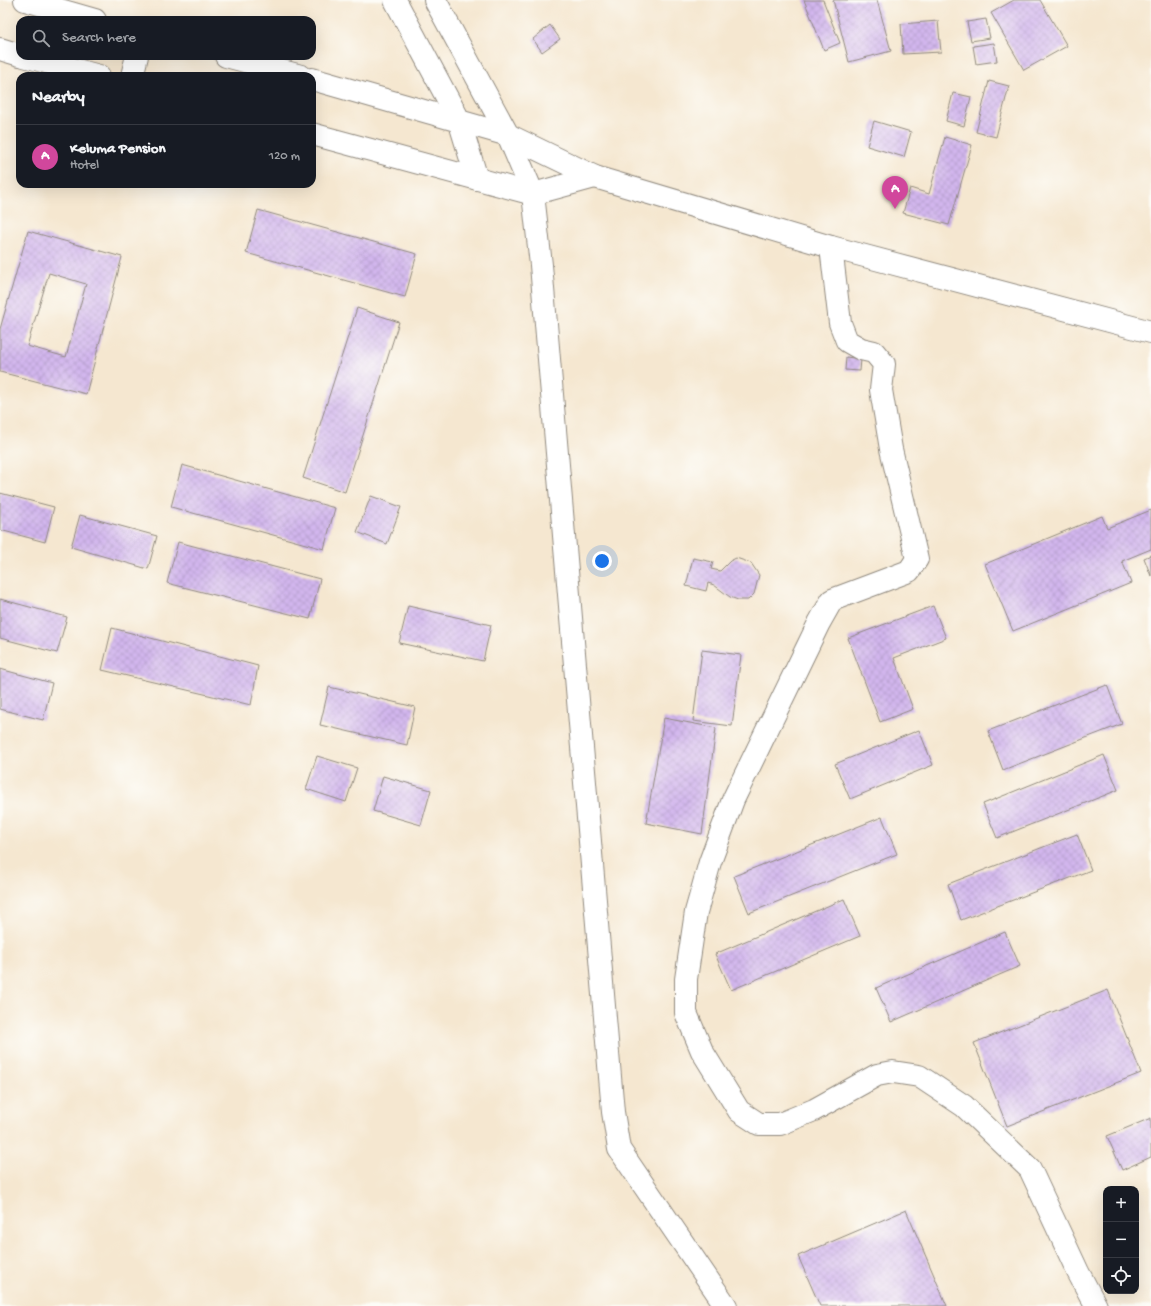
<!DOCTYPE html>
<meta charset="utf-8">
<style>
:root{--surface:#171b24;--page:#242831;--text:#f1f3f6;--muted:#9ea1a6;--line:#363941;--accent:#1a73e8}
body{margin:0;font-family:"Gochi Hand",sans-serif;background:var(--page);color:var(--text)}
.controls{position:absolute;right:12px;bottom:12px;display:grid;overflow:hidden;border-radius:8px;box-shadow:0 4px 16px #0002}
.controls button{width:36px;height:36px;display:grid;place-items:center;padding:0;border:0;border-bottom:1px solid var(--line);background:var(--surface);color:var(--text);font:20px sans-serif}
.you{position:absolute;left:602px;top:561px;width:14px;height:14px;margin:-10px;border:3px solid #fff;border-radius:50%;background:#1a73e8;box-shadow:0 0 0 6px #1a73e833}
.badge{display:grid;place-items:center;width:26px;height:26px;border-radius:50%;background:var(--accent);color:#fff;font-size:13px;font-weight:700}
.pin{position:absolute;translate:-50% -33px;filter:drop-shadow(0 1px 2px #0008)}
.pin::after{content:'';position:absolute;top:21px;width:14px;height:12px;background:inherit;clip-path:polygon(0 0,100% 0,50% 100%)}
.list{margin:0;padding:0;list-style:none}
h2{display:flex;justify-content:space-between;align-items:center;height:52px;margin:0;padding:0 16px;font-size:17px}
h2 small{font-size:13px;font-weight:400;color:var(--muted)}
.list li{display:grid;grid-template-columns:26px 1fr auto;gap:12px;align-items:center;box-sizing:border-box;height:64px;padding:0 16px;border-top:1px solid var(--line)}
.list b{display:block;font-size:15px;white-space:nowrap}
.list p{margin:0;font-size:13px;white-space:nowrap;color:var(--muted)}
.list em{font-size:13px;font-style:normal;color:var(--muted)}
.icon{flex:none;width:22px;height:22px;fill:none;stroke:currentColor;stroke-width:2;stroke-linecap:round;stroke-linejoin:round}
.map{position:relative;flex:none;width:1151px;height:1306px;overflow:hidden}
.search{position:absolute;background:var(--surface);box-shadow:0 4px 16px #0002;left:16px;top:16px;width:300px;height:44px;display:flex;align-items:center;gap:10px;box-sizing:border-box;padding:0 14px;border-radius:12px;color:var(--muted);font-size:15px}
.panel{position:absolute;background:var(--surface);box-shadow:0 4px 16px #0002;left:16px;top:72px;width:300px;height:116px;border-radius:12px}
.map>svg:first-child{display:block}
.building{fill:url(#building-cross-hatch);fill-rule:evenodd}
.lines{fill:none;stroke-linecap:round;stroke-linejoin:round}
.minor-casing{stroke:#90897e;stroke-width:24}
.secondary-casing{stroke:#90897e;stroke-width:24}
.minor{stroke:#fff;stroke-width:22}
.secondary{stroke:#fff;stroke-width:22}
</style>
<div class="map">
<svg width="1151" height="1306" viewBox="0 0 1151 1306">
<defs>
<pattern id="building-cross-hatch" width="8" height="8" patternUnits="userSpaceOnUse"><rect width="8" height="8" fill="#d2b6ed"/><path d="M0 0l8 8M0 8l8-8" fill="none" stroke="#b49dcb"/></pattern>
</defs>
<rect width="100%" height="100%" fill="#fdfcf7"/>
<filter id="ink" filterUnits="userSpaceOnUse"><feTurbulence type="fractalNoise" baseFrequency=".025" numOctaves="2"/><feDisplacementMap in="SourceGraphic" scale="8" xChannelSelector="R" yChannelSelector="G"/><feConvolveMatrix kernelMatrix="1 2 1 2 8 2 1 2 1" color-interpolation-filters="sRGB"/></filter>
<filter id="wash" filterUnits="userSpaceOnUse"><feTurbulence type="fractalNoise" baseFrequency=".012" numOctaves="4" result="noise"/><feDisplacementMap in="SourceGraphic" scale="16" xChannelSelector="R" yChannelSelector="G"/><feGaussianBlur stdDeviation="0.9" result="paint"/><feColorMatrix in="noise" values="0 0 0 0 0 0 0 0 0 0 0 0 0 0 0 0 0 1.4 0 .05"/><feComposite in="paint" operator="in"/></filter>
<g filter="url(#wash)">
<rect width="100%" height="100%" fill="#f5e7d0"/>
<g id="blocks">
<g class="building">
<polygon points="804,0 823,0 840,43 824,50"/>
<polygon points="833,0 877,0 891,51 849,62"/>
<polygon points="1014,0 1040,0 1067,46 1024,70 991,13"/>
<polygon points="986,19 990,38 971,41 967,22"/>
<polygon points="938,21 941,52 903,54 901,24"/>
<polygon points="550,25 560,39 542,52 533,39"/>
<polygon points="994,43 997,61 976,64 973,46"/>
<polygon points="989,81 1009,86 996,137 976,132"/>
<polygon points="953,93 971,97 964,126 946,121"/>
<polygon points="874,121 911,132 904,157 867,146"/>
<polygon points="945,137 972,145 949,225 903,213 910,188 929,194"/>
<polygon points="258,210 417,254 405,297 246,253"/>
<path d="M28,231l94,26 -36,137 -86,-22v-43zM49,273l37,11 -20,73 -39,-11z"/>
<polygon points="357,308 399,322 345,492 303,478"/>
<polygon points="846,357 861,359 860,371 845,370"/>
<polygon points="182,465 335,508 324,549 171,507"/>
<polygon points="0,493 54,507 45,542 0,530"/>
<polygon points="371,496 401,507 387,544 357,532"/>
<polygon points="1151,510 1151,549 1122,561 1131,583 1013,631 985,564 1102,516 1107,528"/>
<polygon points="80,515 157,536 148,569 71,547"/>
<polygon points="178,542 320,579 310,619 167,583"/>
<polygon points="1151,555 1151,576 1144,558"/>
<polygon points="693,558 713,562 711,569 720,571 730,561 736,558 751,563 759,575 754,594 748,600 738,600 730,597 714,585 708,583 706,591 686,586"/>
<polygon points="0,599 67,617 57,653 0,638"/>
<polygon points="408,606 491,625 483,661 399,643"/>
<polygon points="933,606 946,638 894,658 913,709 880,722 848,638"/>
<polygon points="112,628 258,666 251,705 102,670"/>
<polygon points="702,650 741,655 732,726 693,721"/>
<polygon points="0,669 52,683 43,720 0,709"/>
<polygon points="1107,685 1122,724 1003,770 988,731"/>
<polygon points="329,687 415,707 407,745 320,725"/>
<polygon points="664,718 716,728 702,834 646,823"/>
<polygon points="919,730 933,765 850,799 835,764"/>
<polygon points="1104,755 1118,790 997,838 983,804"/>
<polygon points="317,756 357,768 346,802 306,789"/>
<polygon points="383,776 431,790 421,825 373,811"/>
<polygon points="882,817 897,854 749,913 734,876"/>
<polygon points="1077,834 1091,870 961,920 948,884"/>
<polygon points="844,899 860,936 731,990 715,954"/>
<polygon points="1005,932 1020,966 891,1022 876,988"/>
<polygon points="1108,990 1141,1073 1007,1126 974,1043"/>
<polygon points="1151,1118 1151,1157 1122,1170 1107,1136"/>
<polygon points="906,1210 947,1306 820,1306 798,1256"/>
</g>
</g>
</g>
<g filter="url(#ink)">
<use href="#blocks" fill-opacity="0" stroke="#90897e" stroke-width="1"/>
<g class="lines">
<g class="minor-casing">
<g id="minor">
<polyline points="395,0 459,120 477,179"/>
<polyline points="435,0 508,135 533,194 541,265 613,1112 619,1149 726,1306"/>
<polyline points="831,247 840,323 847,341 861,349 874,352 884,364 881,390 891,449 917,559 909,571 832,600 819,623 733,800 710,862 696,912 686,979 686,1013 702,1051 739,1111 759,1124 780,1124 814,1110 877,1075 893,1072 919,1076 964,1106 1030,1169 1078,1272 1096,1306"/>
</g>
</g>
<g class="secondary-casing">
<g id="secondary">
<polyline points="25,0 95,20"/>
<polyline points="0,49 20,55"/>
<polyline points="24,56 99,76"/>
<polyline points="226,56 301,76"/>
<polyline points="132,76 137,56"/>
<polyline points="312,79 508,135 595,177 831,247 1151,332"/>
<polyline points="312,134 533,194 595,177"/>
</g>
</g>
<use href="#minor" class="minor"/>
<use href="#secondary" class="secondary"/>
</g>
</g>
</svg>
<div class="controls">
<button>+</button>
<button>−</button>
<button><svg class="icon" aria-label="locate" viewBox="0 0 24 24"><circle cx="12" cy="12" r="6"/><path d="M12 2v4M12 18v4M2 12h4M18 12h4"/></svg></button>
</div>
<div class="you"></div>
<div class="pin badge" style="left:895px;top:209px;background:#d1479c">A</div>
<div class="search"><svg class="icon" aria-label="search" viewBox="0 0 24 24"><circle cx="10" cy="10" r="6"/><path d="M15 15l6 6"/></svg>Search here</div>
<section class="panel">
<h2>Nearby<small></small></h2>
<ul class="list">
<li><span class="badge" style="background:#d1479c">A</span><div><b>Keluma Pension</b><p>Hotel</p></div><em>120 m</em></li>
</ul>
</section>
</div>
